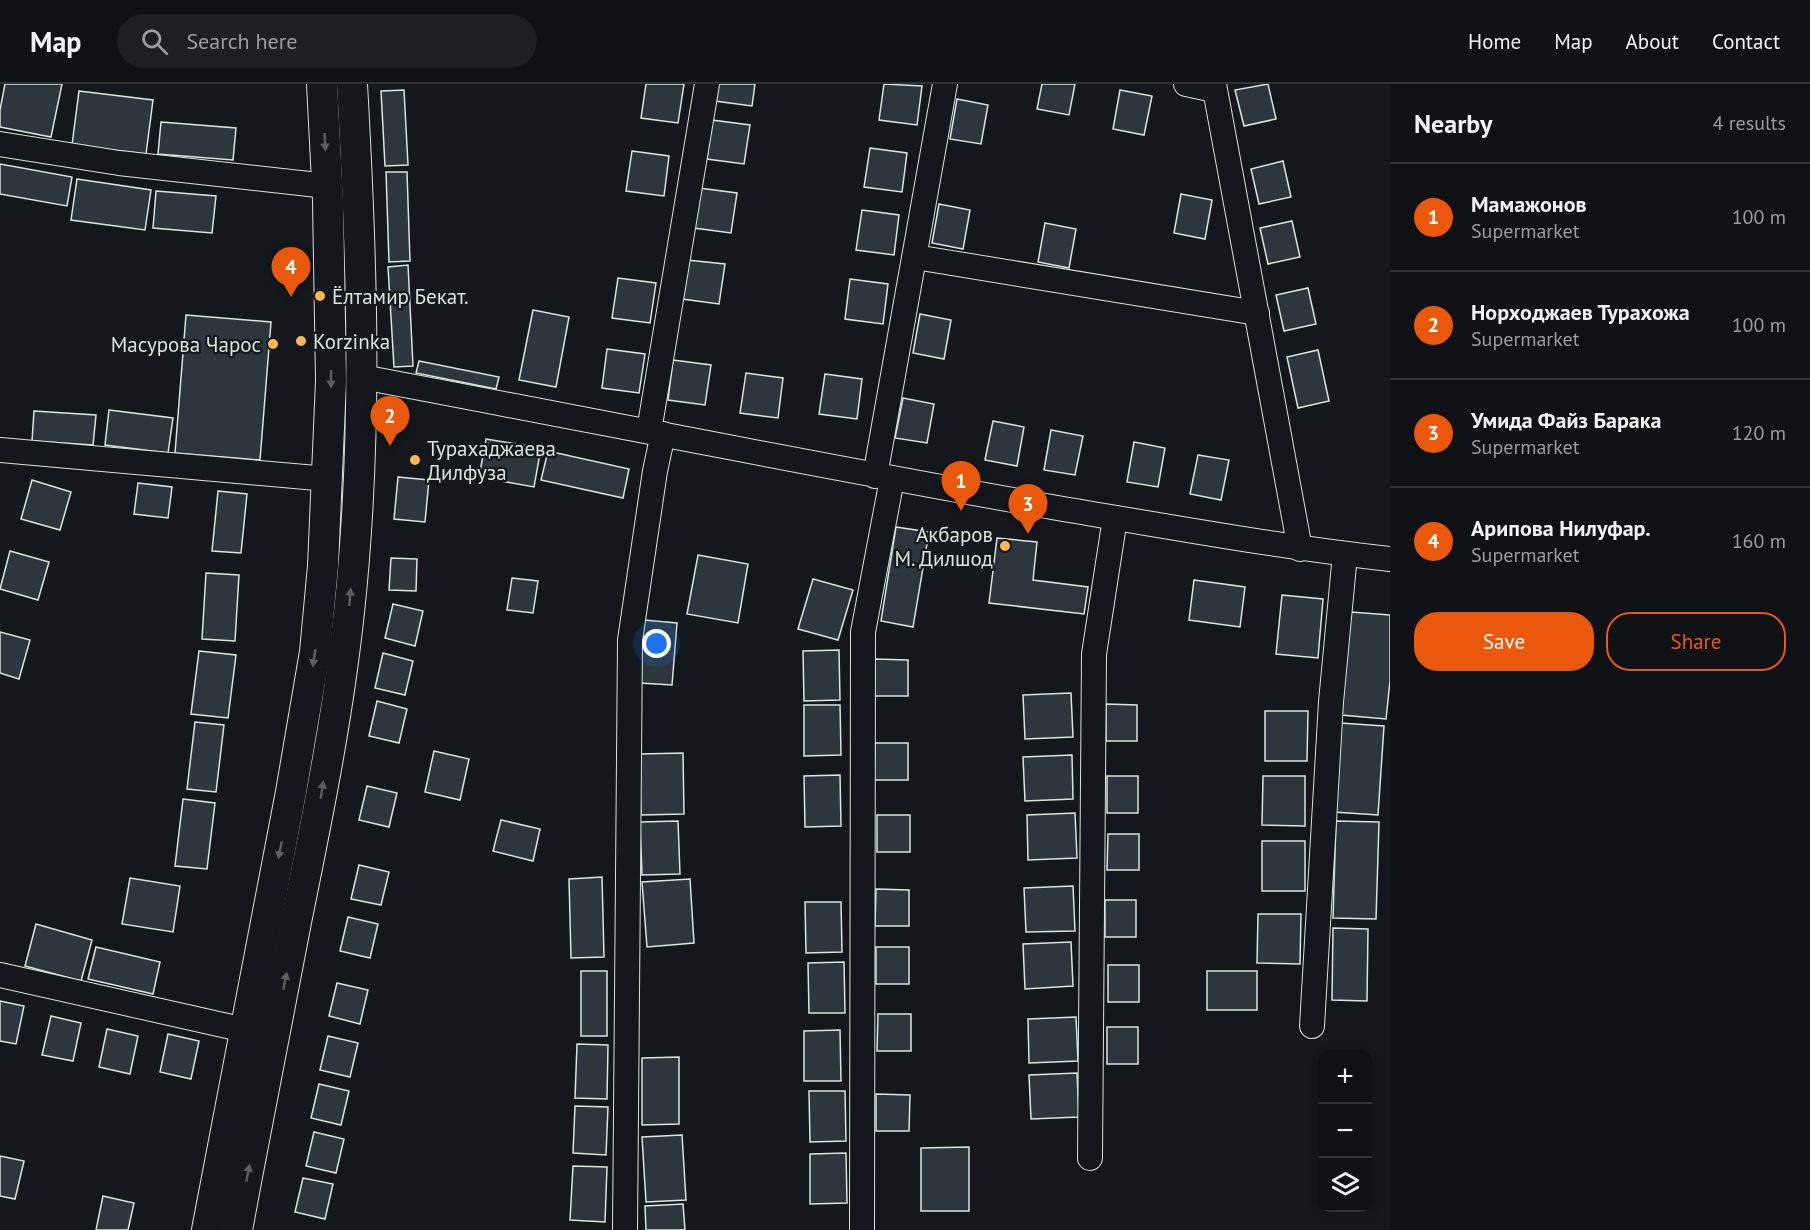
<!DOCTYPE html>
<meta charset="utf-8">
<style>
:root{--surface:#0f1215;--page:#1d2022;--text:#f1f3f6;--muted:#9b9ea0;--line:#2f3234;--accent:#ea580c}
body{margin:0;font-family:"PT Sans",sans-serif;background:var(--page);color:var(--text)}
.controls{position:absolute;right:18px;bottom:18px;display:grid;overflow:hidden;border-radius:12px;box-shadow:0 3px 9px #0003}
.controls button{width:54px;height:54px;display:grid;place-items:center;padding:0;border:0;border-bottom:2px solid var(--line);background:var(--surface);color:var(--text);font:30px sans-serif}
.you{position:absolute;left:657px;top:560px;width:21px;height:21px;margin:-15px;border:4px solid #fff;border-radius:50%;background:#1a73e8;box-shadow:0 0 0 9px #1a73e833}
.badge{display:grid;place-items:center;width:39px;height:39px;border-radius:50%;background:var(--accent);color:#fff;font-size:20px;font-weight:700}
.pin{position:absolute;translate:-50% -50px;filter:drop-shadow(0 2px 3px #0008)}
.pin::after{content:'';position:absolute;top:32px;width:21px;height:18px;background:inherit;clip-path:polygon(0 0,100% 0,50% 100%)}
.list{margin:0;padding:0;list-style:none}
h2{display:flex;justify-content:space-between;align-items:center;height:78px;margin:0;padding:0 24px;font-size:26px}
h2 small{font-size:20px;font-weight:400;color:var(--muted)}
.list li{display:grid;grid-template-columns:39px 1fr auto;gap:18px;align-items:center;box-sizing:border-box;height:108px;padding:0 24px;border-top:2px solid var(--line)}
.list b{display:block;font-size:22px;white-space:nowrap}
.list p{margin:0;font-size:20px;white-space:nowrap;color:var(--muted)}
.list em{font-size:20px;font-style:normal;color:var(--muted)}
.actions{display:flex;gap:12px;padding:18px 24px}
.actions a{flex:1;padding:14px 0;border:2px solid var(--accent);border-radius:24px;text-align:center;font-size:21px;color:var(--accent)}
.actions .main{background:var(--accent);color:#fff}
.icon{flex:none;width:33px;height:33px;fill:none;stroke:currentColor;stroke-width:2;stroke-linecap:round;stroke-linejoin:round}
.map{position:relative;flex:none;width:1390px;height:1146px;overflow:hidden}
header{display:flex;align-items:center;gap:36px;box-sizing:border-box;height:84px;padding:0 30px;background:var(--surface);border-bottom:2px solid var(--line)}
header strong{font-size:28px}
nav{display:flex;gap:33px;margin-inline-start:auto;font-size:21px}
.search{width:420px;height:54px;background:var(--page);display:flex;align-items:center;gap:15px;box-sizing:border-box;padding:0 21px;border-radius:33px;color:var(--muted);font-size:22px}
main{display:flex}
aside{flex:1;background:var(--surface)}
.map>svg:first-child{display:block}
.building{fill:#2c363c;stroke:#d8e6dc;stroke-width:1.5}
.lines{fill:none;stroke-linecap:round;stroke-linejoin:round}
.minor-casing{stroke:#d8e6dc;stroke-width:26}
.major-casing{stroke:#d8e6dc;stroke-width:32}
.minor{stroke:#14181c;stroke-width:24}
.major{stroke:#14181c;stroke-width:30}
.oneway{fill:#59605f}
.poi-dot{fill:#ffb74d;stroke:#14181c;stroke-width:2}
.labels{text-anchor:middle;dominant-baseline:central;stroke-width:4.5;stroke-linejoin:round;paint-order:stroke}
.poi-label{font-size:21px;fill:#d8e6dc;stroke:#14181c;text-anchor:start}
</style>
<header>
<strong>Map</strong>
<div class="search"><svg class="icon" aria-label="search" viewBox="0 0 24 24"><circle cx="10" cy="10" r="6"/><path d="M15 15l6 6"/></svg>Search here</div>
<nav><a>Home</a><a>Map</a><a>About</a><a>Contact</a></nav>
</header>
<main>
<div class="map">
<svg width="1390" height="1146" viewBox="0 0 1390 1146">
<rect width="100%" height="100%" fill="#14181c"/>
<g class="building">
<polygon points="5,0 62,0 51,53 0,43 0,26"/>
<polygon points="646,0 684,0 678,39 641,34"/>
<polygon points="717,0 755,0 752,22 715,17"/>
<polygon points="884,0 922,2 917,41 879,36"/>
<polygon points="1042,0 1075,0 1069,31 1037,25"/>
<polygon points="1268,0 1276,35 1244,42 1235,6"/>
<polygon points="404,6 408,81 385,82 381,7"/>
<polygon points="1120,6 1152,12 1144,51 1113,45"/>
<polygon points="79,7 153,16 146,70 72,61"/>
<polygon points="957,15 988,21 981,60 950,55"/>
<polygon points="712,36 750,41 744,80 707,75"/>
<polygon points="161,38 236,44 233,76 158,70"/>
<polygon points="870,64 907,69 902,108 864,103"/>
<polygon points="632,67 669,72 664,112 626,107"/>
<polygon points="1283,77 1291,113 1259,120 1251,85"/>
<polygon points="0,80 72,93 67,122 0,110"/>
<polygon points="386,88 407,88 410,177 389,178"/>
<polygon points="77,95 151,106 145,146 71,136"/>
<polygon points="699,104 737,109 731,149 694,144"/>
<polygon points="156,107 216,112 212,149 153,144"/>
<polygon points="1181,110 1212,116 1205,155 1174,149"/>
<polygon points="939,120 970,126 963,165 932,159"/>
<polygon points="862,126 899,131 894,171 856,166"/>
<polygon points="1292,137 1300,173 1268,180 1260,144"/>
<polygon points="1045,139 1076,145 1069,184 1038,178"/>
<polygon points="687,176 725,180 719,220 682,215"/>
<polygon points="408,181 413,282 394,283 388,183"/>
<polygon points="618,194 656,199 650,239 612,234"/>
<polygon points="850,195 888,200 883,240 845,235"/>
<polygon points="1308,204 1316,240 1284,247 1276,211"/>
<polygon points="533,226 569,233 556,303 519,296"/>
<polygon points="920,230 951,236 944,275 913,269"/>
<polygon points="186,231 271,238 260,376 175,369"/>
<polygon points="607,265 645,270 639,309 602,304"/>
<polygon points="1318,266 1329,317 1298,324 1287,273"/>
<polygon points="673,276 711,281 705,321 668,316"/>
<polygon points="419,277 499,293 496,305 416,289"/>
<polygon points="746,289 783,294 778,334 740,329"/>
<polygon points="825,290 862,295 857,335 819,330"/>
<polygon points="903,314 934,320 927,359 895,354"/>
<polygon points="109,326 173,334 168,369 105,361"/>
<polygon points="34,327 96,331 93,361 32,357"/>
<polygon points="993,337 1024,343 1017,382 985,376"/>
<polygon points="1051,346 1083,352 1075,391 1044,386"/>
<polygon points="486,355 541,364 534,403 479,393"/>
<polygon points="1134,358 1165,364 1158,403 1127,398"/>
<polygon points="548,367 629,385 623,414 541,396"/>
<polygon points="1198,371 1229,376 1221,416 1190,410"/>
<polygon points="398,393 429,396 425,438 394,435"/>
<polygon points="32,396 71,408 60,446 21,435"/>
<polygon points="138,399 172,403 168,434 134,430"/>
<polygon points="218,407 247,410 241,469 212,467"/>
<polygon points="896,443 929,448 913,543 881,537"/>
<polygon points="997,454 1037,458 1033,496 1088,503 1084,530 989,519"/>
<polygon points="10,467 49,478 38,516 0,505"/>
<polygon points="698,471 748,480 738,539 687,530"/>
<polygon points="391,474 417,475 416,507 389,506"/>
<polygon points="206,489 239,491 235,557 202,555"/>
<polygon points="512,494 538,497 533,529 507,526"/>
<polygon points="813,495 853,506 838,556 798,545"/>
<polygon points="1194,496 1245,503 1240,543 1189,536"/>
<polygon points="1282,511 1323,515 1318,574 1276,570"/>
<polygon points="393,520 423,527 415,562 385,554"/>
<polygon points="1351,528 1390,531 1390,597 1386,635 1341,631"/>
<polygon points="644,536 677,539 672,601 640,599"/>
<polygon points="0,548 30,556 19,595 0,589"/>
<polygon points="839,566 840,616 804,617 803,567"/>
<polygon points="199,567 236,571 228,634 191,630"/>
<polygon points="383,569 413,577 405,611 375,604"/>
<polygon points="874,575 908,576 908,612 874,612"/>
<polygon points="1071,609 1073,653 1025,655 1023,611"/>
<polygon points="377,617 407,625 399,659 369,652"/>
<polygon points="1106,620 1137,621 1137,657 1106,657"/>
<polygon points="804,621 840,621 841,671 804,672"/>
<polygon points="1265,627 1308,627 1307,677 1265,677"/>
<polygon points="195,638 224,641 216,708 187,705"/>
<polygon points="1340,639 1384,642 1378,731 1334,728"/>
<polygon points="875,659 908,659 908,696 874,696"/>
<polygon points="434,667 469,675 460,716 425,708"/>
<polygon points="683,669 684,730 641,731 639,670"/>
<polygon points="1072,671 1073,715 1025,717 1023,673"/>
<polygon points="840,691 841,742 805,743 804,692"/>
<rect x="1107" y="692" width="31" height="37"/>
<polygon points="1263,692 1305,692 1305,742 1262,741"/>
<polygon points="367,702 397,709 389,743 359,736"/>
<polygon points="183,715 215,719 207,785 175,782"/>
<polygon points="1075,729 1077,774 1028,776 1027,731"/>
<rect x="877" y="731" width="33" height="37"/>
<polygon points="501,736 540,745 533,777 493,767"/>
<polygon points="678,737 680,790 642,791 640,738"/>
<polygon points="1336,737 1379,738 1376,835 1333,834"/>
<polygon points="1108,750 1139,750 1139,786 1107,786"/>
<rect x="1262" y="757" width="43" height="50"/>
<polygon points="359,781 389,788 381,821 351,815"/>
<polygon points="602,793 604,873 571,874 569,795"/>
<polygon points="130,794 180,802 173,848 122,840"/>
<polygon points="690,795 694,859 647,863 642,798"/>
<polygon points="1073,802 1075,847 1026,848 1024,804"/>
<polygon points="876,805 909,806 909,842 875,842"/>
<rect x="1105" y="816" width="31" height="37"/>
<polygon points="805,818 841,818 842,868 806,869"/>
<polygon points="1258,830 1301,830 1300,880 1257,879"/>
<polygon points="348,833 378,840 370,874 340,867"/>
<polygon points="36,840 92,856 81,897 25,882"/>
<polygon points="1333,844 1368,845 1367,917 1332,916"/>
<polygon points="1071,858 1073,902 1025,905 1023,860"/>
<polygon points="96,863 160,878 153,910 88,895"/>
<rect x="876" y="863" width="33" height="37"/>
<polygon points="844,878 845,929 809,929 808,879"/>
<rect x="1108" y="881" width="31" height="37"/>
<rect x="581" y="887" width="26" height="65"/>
<rect x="1207" y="887" width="50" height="39"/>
<polygon points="337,899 368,906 360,940 329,932"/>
<polygon points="0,917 24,922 16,960 0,957"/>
<polygon points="878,930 911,930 911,967 877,967"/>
<polygon points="51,932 81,939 73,977 42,971"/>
<polygon points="1076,933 1078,977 1029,979 1028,935"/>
<rect x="1107" y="943" width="31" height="37"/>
<polygon points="107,945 138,952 130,990 99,983"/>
<polygon points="840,946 841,997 804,997 804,947"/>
<polygon points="168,950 199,957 191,995 160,988"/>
<polygon points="328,952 358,959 350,993 320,986"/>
<polygon points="577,960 608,961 607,1015 575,1014"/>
<polygon points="679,973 679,1040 642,1041 642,974"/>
<polygon points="1077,989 1079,1033 1031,1035 1029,991"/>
<polygon points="319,1000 349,1007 341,1041 311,1034"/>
<polygon points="809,1007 845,1007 846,1057 810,1058"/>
<polygon points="876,1010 910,1011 909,1047 876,1047"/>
<polygon points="575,1022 608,1023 606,1071 573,1069"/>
<polygon points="314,1048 344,1055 336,1089 306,1082"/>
<polygon points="682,1051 686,1116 646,1118 642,1053"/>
<polygon points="969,1063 969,1127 921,1127 921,1064"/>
<polygon points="846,1069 847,1119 810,1120 810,1070"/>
<polygon points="0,1072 24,1077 15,1115 0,1112"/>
<polygon points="573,1082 607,1083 605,1138 570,1136"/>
<polygon points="303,1094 333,1100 325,1135 295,1128"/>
<polygon points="103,1112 134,1119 128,1146 96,1146"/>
<polygon points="683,1120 685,1146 646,1146 645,1122"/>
</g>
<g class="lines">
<g class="minor-casing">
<g id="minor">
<polyline points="1186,0 1214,6"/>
<polyline points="1214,0 1300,465"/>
<polyline points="0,60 119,79 327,102"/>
<polyline points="915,173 1257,229"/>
<path d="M362,293c234,44 467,91 701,132 109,18 217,38 327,50"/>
<polyline points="649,347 707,0"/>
<polyline points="0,366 328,395"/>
<polyline points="875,392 945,0"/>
<polyline points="0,891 245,946"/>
<polyline points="1312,942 1331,618 1345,470"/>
<polyline points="1090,1074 1094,570 1115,434"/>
<polyline points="625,1146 630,556 655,387 663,350"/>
<polyline points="862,1146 863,548 892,395"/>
</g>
</g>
<g class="major-casing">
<g id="major">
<polyline points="207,1146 291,708 315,568 323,482 331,297 328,117 322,0"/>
<path d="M237,1146c19,-103 39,-206 59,-308 21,-103 42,-206 53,-310 19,-175 13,-352 3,-528"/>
</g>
</g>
<use href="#minor" class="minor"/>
<use href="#major" class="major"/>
</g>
<defs><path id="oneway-solid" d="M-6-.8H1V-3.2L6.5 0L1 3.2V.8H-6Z" transform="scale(1.5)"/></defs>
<g class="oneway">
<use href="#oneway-solid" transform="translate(325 58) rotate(87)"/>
<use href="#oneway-solid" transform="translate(331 295) rotate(90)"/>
<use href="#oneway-solid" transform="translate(350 513) rotate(-85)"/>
<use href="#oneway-solid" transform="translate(314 574) rotate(99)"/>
<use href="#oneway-solid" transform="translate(322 706) rotate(-81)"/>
<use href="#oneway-solid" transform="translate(280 766) rotate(101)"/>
<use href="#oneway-solid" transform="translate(285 897) rotate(-79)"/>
<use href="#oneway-solid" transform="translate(248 1089) rotate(-79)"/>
</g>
<g class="poi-dot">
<circle cx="320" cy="212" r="6"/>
<circle cx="301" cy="257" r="6"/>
<circle cx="273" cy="260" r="6"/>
<circle cx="415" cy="376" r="6"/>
<circle cx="1005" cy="462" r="6"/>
</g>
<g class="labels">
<g class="poi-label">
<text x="332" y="212">Ёлтамир Бекат.</text>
<text x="313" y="257">Korzinka</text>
<text x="261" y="260" text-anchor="end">Масурова Чарос</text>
<text x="427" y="364">Турахаджаева<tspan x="427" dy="24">Дилфуза</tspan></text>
<text x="993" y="450" text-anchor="end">Акбаров<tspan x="993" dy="24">М. Дилшод</tspan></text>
</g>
</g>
</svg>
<div class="controls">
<button>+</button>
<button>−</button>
<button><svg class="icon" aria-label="layers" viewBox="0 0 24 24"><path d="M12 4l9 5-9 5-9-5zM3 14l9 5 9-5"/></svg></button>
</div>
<div class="you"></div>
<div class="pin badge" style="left:961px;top:427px">1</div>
<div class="pin badge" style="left:390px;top:362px">2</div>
<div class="pin badge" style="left:1028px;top:450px">3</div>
<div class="pin badge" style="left:291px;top:213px">4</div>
</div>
<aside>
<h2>Nearby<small>4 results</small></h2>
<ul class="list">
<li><span class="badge">1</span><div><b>Мамажонов</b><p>Supermarket</p></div><em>100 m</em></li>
<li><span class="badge">2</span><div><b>Норходжаев Турахожа</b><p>Supermarket</p></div><em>100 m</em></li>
<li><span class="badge">3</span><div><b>Умида Файз Барака</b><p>Supermarket</p></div><em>120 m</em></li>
<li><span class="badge">4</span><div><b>Арипова Нилуфар.</b><p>Supermarket</p></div><em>160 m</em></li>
</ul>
<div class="actions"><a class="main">Save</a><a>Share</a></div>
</aside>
</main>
